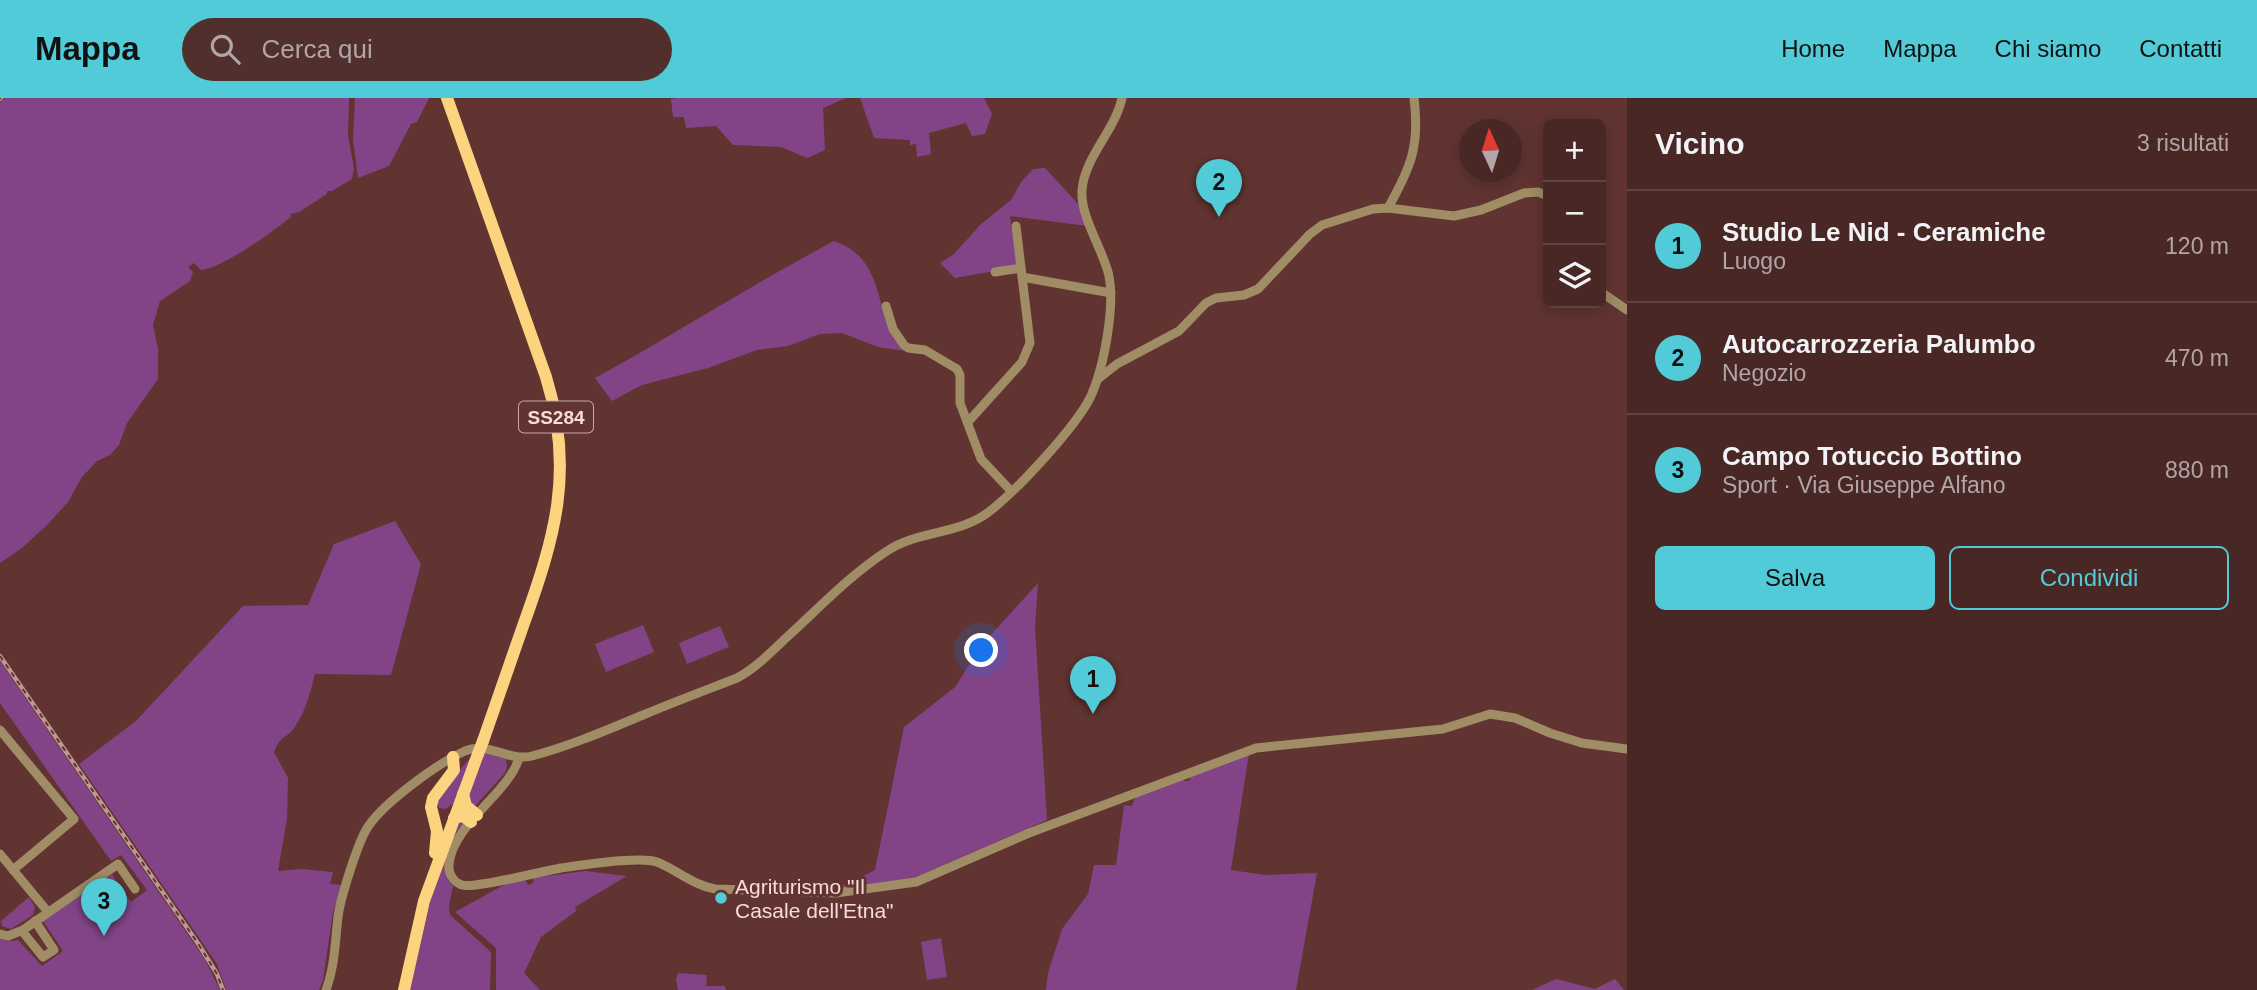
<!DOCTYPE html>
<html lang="it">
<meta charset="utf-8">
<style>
:root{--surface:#492725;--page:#502f2d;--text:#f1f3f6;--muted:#b1a5a7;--line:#614442;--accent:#52cbd8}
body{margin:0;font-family:Helvetica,sans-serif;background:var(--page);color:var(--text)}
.controls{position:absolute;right:21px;top:21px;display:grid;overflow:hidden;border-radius:10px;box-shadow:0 4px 18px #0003}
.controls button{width:63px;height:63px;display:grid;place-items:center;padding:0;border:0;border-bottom:2px solid var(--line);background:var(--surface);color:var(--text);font:35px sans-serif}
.compass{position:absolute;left:1459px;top:21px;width:63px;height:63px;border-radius:50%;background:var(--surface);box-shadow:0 4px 18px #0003;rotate:356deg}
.you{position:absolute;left:982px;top:553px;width:24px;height:24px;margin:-18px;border:5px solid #fff;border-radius:50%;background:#1a73e8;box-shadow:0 0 0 10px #1a73e833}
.badge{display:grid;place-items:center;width:46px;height:46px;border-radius:50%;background:var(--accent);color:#111;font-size:23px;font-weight:700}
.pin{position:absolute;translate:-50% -58px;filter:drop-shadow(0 2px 4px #0008)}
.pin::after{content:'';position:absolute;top:37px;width:24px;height:21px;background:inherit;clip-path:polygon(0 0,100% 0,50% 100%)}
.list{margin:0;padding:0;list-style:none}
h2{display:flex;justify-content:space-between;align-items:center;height:91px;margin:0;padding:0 28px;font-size:30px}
h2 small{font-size:23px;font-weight:400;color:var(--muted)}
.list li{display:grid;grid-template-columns:46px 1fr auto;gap:21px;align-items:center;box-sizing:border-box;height:112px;padding:0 28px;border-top:2px solid var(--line)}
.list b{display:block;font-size:26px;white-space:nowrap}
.list p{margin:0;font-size:23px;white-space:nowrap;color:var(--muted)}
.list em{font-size:23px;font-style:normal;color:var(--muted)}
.actions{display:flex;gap:14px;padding:21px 28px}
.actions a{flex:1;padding:16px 0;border:2px solid var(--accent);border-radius:10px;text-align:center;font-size:24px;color:var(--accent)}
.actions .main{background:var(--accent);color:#111}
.icon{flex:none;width:38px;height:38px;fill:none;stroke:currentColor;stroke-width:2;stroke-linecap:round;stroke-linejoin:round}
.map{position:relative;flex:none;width:1627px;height:892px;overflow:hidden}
header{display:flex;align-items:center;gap:42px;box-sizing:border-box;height:98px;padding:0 35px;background:var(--accent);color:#111}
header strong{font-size:33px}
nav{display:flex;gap:38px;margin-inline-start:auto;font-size:24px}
.search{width:490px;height:63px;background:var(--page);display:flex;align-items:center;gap:18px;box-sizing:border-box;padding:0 24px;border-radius:38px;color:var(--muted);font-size:26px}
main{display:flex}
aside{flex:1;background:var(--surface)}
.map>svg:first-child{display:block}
.green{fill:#824486}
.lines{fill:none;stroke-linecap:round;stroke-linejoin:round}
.minor{stroke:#a08c65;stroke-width:9}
.major{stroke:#fcd480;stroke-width:12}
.rail-casing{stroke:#bd9996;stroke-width:4.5}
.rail{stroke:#613431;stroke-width:2;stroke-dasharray:5;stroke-linecap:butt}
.major-bridge{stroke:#fcd480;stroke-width:12}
.poi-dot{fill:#52cbd8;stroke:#613431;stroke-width:2.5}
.labels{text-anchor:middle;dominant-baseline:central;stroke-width:6;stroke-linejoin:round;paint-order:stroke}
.shield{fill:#613431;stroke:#cba8a5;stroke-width:2}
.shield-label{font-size:19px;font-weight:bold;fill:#f8dad7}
.poi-label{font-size:21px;fill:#f8dad7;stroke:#613431;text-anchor:start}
</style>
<header>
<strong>Mappa</strong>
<div class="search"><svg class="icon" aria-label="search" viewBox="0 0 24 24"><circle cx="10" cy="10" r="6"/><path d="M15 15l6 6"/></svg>Cerca qui</div>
<nav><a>Home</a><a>Mappa</a><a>Chi siamo</a><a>Contatti</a></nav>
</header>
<main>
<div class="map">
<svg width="1627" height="892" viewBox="0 0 1627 892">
<rect width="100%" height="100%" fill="#613431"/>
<g class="green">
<path d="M5,0h344l-1,37 6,34 -2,10 -20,12h-5v3l-28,18 -8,2v3c-19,15 -68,51 -90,53l-7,-7 -6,4 5,5 -3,9 -30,20 -7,24 5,24v30l-31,44 -8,22 -9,10 -13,6 -15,16 -14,25 -21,23 -25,23 -22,15v-460z"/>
<polygon points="355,0 429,0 417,24 411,26 389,68 358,80 353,41"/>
<polygon points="677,0 846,0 823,10 825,52 807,60 781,49 733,47 716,28 686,30 684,19 673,19 671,1"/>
<polygon points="860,0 984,0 992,16 985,36 972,38 966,25 929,35 931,56 917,59 916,46 910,47 910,42 874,40"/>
<polygon points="1045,70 1081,109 1087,128 1010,118 1017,169 955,180 940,165 954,156 980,127 1011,102 1021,84 1033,71"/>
<path d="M834,143c46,16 41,57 58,93 2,6 9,12 13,17l-27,-4 -36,-14 -22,1 -32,12 -31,4 -49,18 -66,17 -30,16 -17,-23c80,-44 158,-94 239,-137z"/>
<path d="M395,423l26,43 -30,111 -76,-1c-5,19 -9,36 -20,53 -8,12 -14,7 -21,25l14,26 -1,41 -9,52 23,-2 32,3 -3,12 12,1 -9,27 -10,68 -4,10h-93l-9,-26 -138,-200 57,-43 107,-115 65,-1 26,-61z"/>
<polygon points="1038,485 1035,529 1047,722 911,781 838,790 875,772 904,629 955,589 981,548"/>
<polygon points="643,527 654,554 606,574 595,546"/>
<polygon points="720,528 729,549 687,566 679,545"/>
<polygon points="0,563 204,860 220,892 0,892 0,841 11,843 18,842 42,868 63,853 43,823 112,776 131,804 147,792 121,757 111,763 0,605"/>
<polygon points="485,654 506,661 507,669 505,675 476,707 471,706 468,697"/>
<polygon points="1249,655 1231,772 1265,777 1317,775 1296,892 1046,892 1048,875 1062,831 1088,796 1094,767 1116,767 1124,707 1132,708 1135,700 1183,680 1184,683 1189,683 1191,678"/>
<polygon points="473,656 454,705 446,711 439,710 437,700"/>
<path d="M463,724l1,3c-9,18 -29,44 -11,61l-4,20 1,9 41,37 -1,38h-80l20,-87 28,-80z"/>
<polygon points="585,773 627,778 575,809 576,813 541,839 524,875 540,892 496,892 496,850 455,814 511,783 525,781 528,787 534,784 532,780"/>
<polygon points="29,799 35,809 33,817 11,831 2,828 1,823"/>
<polygon points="941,840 947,879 927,882 921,844"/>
<polygon points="678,875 707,877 706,888 725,888 726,892 678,892 676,882"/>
<polygon points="1556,881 1595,891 1615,881 1624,892 1532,892"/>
</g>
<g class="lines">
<g class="minor">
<path d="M1388,110c23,-41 32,-62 26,-110"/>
<polyline points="995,174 1021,170"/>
<polyline points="1022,179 1111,195"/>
<polyline points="1601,194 1627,212"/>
<polyline points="886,208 893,231 904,247 908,250 925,252 957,271 960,277 960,305 981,361 1011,393"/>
<polyline points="1098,281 1117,266 1179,233 1206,205 1216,200 1244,197 1258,191 1310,136 1322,127 1373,111 1388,110 1454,118 1481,112 1524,95 1538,94 1548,98"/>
<polyline points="968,324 1022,264 1030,245 1016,128"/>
<polyline points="0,632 74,721 13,772"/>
<path d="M519,660c-10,35 -66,66 -70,106 -1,9 4,18 13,21 12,4 81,-14 99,-17 20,-3 79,-12 96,-6 20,8 36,23 58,27l121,4 80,-11 113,-49 227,-85 187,-19 47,-15 25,4 35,15 32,10 45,6"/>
<polyline points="0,756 48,814"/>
<polyline points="22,833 43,859 54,852 35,823"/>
<polyline points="0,836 8,838 23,832 118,766 135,791"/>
<path d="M326,892c9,-24 9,-48 12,-73 2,-18 19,-71 28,-87 14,-25 72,-67 99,-79 24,-10 43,11 67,5 38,-10 75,-26 111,-41 31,-13 63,-25 94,-37 19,-10 34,-26 49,-40 33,-30 64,-63 101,-87 31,-21 73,-16 103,-40 28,-22 86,-84 101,-115 13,-29 24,-89 18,-120 -6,-27 -29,-59 -27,-86 3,-34 33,-59 40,-92"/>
</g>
<g class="major">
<path d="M447,0l99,279c29,94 9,160 -23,249 -13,38 -27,77 -40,115"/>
<polyline points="463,696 466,708 477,717"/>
<polyline points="454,720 463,718 471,724"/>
<polyline points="435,755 437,733 431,709 433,700 454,672 453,659"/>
<polyline points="404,892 424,803 478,656"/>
</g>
<g class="rail-casing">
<g id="rail">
<polyline points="0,1 1,0"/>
<polyline points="0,558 199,847 217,876 223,892"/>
</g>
</g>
<use href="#rail" class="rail"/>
<polyline class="major-bridge" points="478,656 483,643"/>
</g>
<circle class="poi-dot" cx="721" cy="800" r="7"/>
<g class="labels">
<rect class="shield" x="519" y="303.5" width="74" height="31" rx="5"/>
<g class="shield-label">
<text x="556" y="319">SS284</text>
</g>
<g class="poi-label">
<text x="735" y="788">Agriturismo "Il<tspan x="735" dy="24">Casale dell'Etna"</tspan></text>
</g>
</g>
</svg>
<div class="controls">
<button>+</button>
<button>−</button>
<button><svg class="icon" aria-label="layers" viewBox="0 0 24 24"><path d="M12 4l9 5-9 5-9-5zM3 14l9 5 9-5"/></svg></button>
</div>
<svg class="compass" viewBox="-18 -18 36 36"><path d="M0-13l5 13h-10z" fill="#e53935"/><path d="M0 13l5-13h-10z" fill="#b1a5a7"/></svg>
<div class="you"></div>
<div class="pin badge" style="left:1093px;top:616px">1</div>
<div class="pin badge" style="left:1219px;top:119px">2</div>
<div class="pin badge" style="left:104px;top:838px">3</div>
</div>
<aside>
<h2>Vicino<small>3 risultati</small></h2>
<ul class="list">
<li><span class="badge">1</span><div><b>Studio Le Nid - Ceramiche</b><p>Luogo</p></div><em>120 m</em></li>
<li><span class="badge">2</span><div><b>Autocarrozzeria Palumbo</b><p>Negozio</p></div><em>470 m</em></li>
<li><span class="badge">3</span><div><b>Campo Totuccio Bottino</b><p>Sport · Via Giuseppe Alfano</p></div><em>880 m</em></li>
</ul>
<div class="actions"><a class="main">Salva</a><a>Condividi</a></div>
</aside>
</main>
